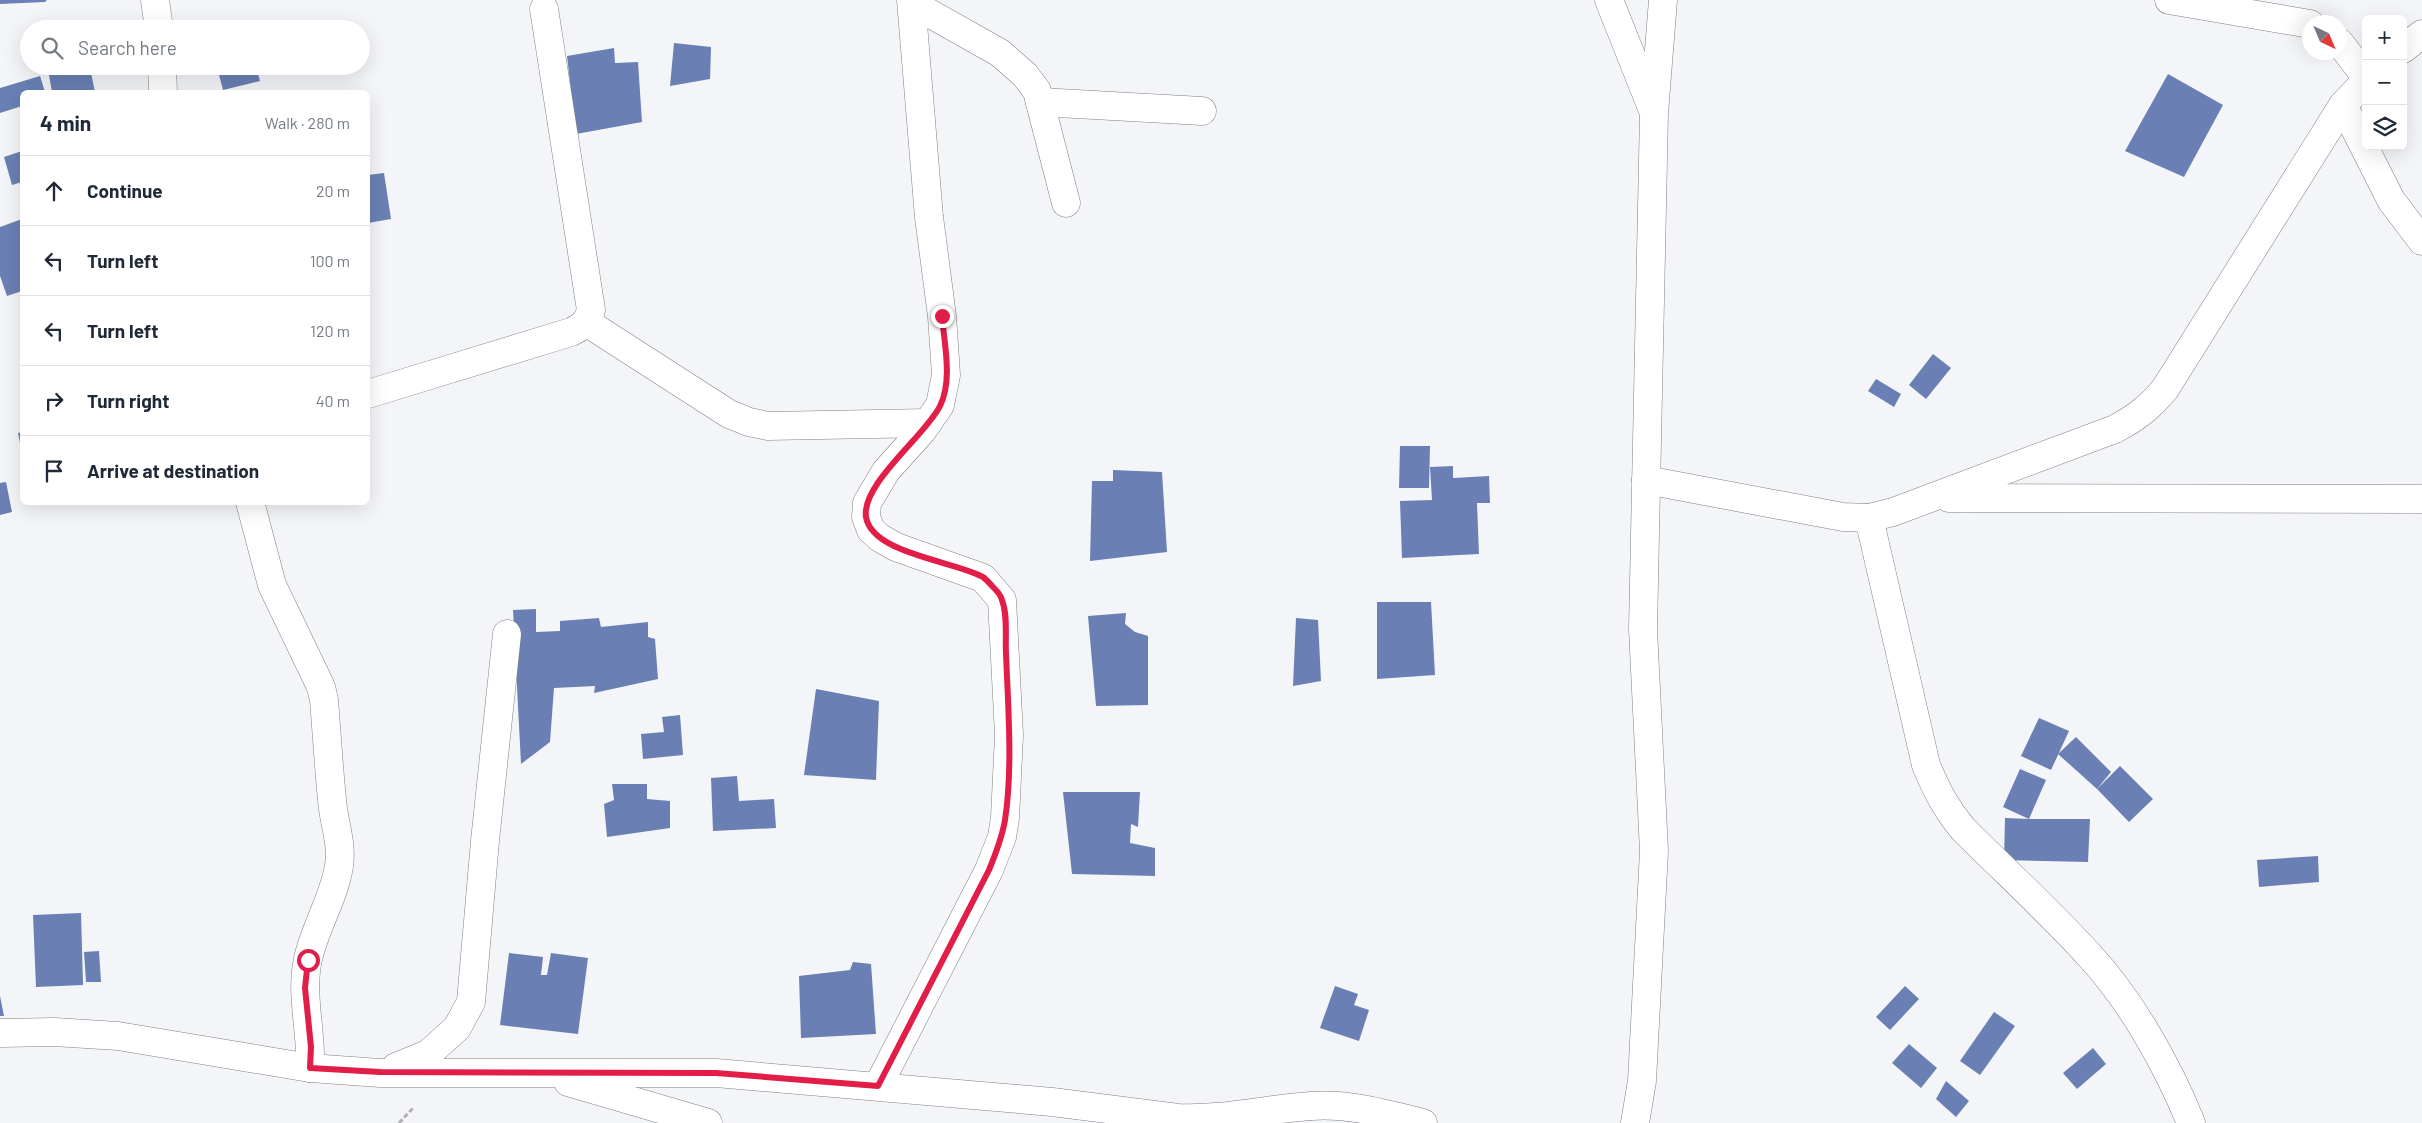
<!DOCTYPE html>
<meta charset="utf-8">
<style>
:root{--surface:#fff;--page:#f2f2f3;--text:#1f2937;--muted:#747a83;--line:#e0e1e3}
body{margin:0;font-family:Barlow,sans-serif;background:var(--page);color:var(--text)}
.controls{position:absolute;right:15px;top:15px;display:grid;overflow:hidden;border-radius:8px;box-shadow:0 5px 20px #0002}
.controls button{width:45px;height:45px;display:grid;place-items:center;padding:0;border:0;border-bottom:1px solid var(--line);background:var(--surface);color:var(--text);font:25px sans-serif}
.compass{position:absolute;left:2302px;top:15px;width:45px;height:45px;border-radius:50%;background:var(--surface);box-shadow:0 5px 20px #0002;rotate:136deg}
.stop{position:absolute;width:15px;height:15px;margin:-11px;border:4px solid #e11d48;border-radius:50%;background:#fff}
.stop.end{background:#e11d48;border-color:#fff;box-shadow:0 1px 5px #0008}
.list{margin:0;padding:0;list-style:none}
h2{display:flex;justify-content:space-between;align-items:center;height:65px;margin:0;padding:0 20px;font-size:21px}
h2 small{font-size:16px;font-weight:400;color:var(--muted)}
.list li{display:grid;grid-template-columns:32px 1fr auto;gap:15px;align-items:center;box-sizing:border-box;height:70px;padding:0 20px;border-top:1px solid var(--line)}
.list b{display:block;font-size:19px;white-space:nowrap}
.list em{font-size:16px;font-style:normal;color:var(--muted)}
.icon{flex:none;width:28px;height:28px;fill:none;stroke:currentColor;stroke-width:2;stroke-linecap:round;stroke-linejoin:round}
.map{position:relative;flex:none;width:2422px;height:1123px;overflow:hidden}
.search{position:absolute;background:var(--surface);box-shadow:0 5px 20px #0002;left:20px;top:20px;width:350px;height:55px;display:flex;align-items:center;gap:12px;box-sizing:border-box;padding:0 18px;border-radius:28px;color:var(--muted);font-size:19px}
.panel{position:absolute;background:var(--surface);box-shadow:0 5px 20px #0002;left:20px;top:90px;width:350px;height:415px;border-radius:8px}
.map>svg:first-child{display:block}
.building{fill:#6a80b4}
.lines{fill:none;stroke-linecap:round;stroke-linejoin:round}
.street-casing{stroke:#7f8082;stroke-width:29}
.path{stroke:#b1b1b4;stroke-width:3;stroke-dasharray:5 2.5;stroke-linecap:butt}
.street{stroke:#fff;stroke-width:28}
.route{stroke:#e11d48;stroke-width:6}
</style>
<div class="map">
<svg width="2422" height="1123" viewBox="0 0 2422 1123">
<rect width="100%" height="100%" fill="#f4f5f8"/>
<g class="building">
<polygon points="0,0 47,0 45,2 0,4"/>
<polygon points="674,43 711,47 710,79 670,86"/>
<polygon points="614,48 615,63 638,62 642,122 576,134 567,56"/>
<polygon points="234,66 256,66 260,81 223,90 218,71"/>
<polygon points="90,68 95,92 52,92 49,75"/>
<polygon points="2168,74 2223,105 2184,177 2125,151"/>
<polygon points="40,76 45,92 22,92 22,106 0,113 0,88"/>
<polygon points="22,151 22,182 12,185 4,157"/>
<polygon points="384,173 391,219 368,223 368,175"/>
<polygon points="22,219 22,291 7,296 0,276 0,227"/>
<polygon points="1933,354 1951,368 1926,399 1909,385"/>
<polygon points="1876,379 1901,394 1894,407 1868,391"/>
<polygon points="22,432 22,453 18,433"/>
<polygon points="1400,446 1430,446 1429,488 1399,488"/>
<polygon points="1453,466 1453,478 1489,476 1490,503 1477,503 1479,554 1402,558 1400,501 1432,500 1430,467"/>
<polygon points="1113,470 1162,472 1167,552 1090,561 1092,481 1113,481"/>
<polygon points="6,482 12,512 0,515 0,483"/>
<polygon points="1377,602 1431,602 1435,675 1377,679"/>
<polygon points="536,609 536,632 560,631 560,621 599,618 601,627 648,622 648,637 655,639 658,679 594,693 595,686 554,688 550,742 521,764 513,610"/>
<polygon points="1126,613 1125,624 1135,632 1148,636 1148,705 1096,706 1088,616"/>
<polygon points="1296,618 1318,620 1321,681 1293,686"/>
<polygon points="816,689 879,701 876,780 804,775"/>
<polygon points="680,715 683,755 643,759 641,734 664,732 662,717"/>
<polygon points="2039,718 2069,731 2051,770 2021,756"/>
<polygon points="2076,737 2111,772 2097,789 2058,754"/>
<polygon points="2120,766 2153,799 2129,822 2097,789"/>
<polygon points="2020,769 2046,780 2029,819 2090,819 2088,862 2004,860 2005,818 2029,819 2003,807"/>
<polygon points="737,776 739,801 774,799 776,828 713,831 711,778"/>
<polygon points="612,784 647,784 647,799 670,801 670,828 607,837 604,804 614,800"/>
<polygon points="1063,792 1140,792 1138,827 1131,824 1130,843 1155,848 1155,876 1072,874"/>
<polygon points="2318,856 2319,882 2259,887 2257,860"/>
<polygon points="81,913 83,985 36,987 33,915"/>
<polygon points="99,951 101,982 86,982 84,952"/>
<polygon points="509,953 543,957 541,975 547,975 551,953 588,958 578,1034 500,1025"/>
<polygon points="853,962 871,964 876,1034 801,1038 799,976 850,970"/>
<polygon points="1335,986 1358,994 1354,1005 1369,1010 1359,1041 1320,1028"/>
<polygon points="1905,986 1919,999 1890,1030 1876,1017"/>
<polygon points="0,996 4,1016 0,1016"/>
<polygon points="1994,1012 2015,1026 1980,1075 1960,1061"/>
<polygon points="1909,1044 1937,1068 1921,1088 1892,1063"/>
<polygon points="2093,1048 2106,1064 2077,1089 2063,1073"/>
<polygon points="1946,1081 1969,1101 1956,1117 1936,1099"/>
</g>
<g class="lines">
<g class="street-casing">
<g id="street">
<polyline points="155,0 159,29"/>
<polyline points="914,0 922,9 1000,53 1025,75 1037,91 1066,203"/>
<polyline points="1609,0 1652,108"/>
<polyline points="2169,0 2310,24"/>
<polyline points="2340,43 2366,77"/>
<polyline points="2403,49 2422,34"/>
<polyline points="162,66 163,92"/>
<polyline points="1040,102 1202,111"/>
<polyline points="2343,105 2391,200 2422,241"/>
<polyline points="586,322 729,414 749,422 768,426 928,423"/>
<path d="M368,394l203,-62c11,-5 17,-10 20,-22l-47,-301"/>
<path d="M1646,480l197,37 26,1 24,-6 222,-83c21,-11 35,-22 50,-40l178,-284 23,-24"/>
<polyline points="1949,498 2422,499"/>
<path d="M250,502l22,83 49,102 3,13c3,36 5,73 9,109 3,19 9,38 6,57 -5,32 -24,61 -31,93 -8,36 4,73 2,109"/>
<path d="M1869,518l57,247c10,24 20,44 37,64 42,42 86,82 126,126 42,45 79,111 102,168"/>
<path d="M0,1033l54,-1 64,4 192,32 70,5h336l336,29 126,16c45,2 88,-9 133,-12 38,-3 75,8 112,17"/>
<polyline points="396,1067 428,1054 457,1028 471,1002 485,841 507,634"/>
<polyline points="568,1082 708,1123"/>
<polyline points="878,1086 989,870 1002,837 1005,818 1009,735 1002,600 983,578 896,547 880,538 871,530 866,517 867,503 886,471 922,431 940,405 946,375 942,316 929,217 911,0"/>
<polyline points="1635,1123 1642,1081 1654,851 1643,629 1654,113 1663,0"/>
</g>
</g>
<polyline class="path" points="399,1123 414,1107"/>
<use href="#street" class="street"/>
</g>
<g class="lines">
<path class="route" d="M308,960l-3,28 6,59 -1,21 70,4 336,1 162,13 111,-216c7,-17 13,-32 16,-50 8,-52 3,-114 1,-167 -1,-16 2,-37 -4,-53 -1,-4 -5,-9 -8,-12 -3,-3 -7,-8 -11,-11 -28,-16 -111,-23 -117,-60 -5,-33 60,-82 74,-111 13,-26 4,-63 2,-90"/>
</g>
</svg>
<div class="controls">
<button>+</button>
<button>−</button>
<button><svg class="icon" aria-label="layers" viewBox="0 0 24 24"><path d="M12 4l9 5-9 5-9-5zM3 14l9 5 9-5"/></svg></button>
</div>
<svg class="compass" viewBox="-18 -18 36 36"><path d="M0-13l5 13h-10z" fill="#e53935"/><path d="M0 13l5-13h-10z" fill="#747a83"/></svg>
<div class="stop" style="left:308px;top:960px"></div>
<div class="stop end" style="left:942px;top:316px"></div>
<div class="search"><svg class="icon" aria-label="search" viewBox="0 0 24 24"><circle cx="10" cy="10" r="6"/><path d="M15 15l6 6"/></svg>Search here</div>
<section class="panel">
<h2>4 min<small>Walk · 280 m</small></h2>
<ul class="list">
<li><svg class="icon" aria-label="ahead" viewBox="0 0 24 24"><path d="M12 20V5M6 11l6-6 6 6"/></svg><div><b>Continue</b></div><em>20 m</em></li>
<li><svg class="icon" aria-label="left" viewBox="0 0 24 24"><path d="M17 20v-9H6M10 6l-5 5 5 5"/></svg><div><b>Turn left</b></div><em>100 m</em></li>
<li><svg class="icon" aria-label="left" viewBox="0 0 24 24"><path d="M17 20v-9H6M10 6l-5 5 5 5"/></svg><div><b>Turn left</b></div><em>120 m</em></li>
<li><svg class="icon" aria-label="right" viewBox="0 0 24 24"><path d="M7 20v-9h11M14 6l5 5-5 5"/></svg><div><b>Turn right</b></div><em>40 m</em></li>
<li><svg class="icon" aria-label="arrive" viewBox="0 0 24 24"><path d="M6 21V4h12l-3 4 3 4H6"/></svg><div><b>Arrive at destination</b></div></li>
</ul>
</section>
</div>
